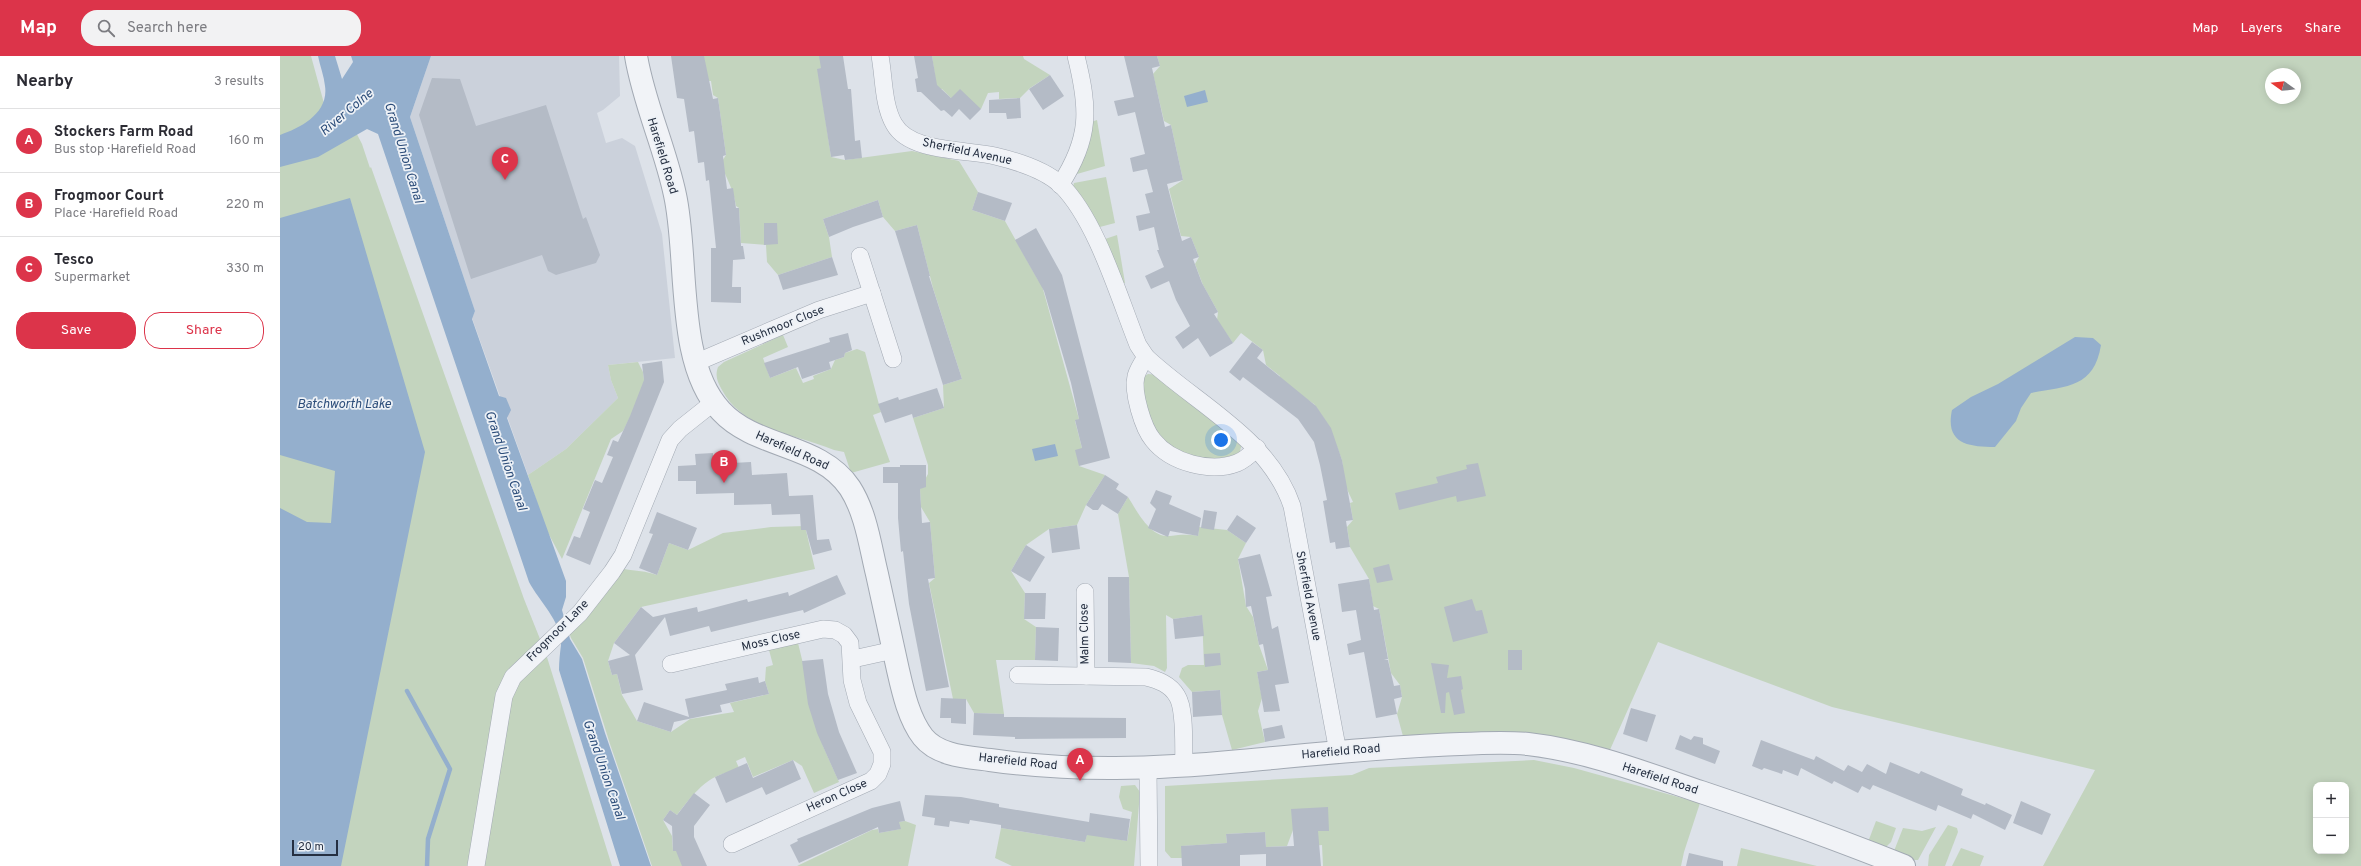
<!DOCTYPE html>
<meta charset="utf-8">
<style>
:root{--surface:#fff;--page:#f2f2f3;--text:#2b2b33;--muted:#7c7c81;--line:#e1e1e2;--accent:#dc344a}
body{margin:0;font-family:Overpass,sans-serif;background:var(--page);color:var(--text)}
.controls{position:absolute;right:12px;bottom:12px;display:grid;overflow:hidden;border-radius:8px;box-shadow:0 2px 10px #0003}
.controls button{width:36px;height:36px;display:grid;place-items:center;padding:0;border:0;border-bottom:1px solid var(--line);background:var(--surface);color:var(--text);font:20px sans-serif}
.compass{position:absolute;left:1985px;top:12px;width:36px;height:36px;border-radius:50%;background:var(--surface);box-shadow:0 2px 10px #0003;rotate:285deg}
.scale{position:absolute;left:12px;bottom:10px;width:46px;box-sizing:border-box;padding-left:4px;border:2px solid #252f41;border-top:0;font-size:11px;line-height:14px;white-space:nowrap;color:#252f41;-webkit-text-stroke:3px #edf1f6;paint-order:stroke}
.you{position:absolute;left:941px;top:384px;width:14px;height:14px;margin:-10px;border:3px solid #fff;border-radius:50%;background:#1a73e8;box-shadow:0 0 0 6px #1a73e833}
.badge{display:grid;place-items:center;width:26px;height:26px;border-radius:50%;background:var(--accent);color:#fff;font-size:13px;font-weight:700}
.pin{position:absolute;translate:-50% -33px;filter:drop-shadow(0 1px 2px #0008)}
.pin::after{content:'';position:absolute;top:21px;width:14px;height:12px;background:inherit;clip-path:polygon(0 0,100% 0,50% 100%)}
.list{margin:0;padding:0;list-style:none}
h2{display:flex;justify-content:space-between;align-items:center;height:52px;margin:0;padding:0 16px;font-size:17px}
h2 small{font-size:13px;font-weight:400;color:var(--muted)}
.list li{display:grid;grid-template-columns:26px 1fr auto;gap:12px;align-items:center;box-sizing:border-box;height:64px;padding:0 16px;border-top:1px solid var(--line)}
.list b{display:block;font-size:15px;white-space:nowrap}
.list p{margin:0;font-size:13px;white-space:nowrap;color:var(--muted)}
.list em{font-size:13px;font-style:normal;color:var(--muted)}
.actions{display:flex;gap:8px;padding:12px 16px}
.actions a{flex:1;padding:9px 0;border:1px solid var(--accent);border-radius:16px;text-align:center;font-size:14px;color:var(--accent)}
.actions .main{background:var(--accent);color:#fff}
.icon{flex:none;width:22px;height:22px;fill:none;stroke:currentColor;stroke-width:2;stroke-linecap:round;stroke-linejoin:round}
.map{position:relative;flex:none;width:2081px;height:810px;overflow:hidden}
header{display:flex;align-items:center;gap:24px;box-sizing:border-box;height:56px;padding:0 20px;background:var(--accent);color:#fff}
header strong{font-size:19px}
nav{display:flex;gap:22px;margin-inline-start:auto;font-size:14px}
.search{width:280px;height:36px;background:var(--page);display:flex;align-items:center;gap:10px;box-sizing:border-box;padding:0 14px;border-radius:16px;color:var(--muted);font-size:15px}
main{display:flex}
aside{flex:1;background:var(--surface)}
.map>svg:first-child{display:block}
.built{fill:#cbd1db}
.green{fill:#c3d4be;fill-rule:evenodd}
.water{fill:#94afcd}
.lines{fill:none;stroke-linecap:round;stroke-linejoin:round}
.stream{stroke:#94afcd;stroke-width:4.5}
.building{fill:#b4bbc6}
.minor-casing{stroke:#a2a9b3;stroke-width:18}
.tertiary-casing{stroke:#a2a9b3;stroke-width:24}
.minor{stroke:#f1f3f7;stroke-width:17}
.tertiary{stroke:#f1f3f7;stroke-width:22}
.labels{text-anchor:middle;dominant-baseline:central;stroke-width:3.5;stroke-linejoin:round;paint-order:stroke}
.street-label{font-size:12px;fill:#252f41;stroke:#edf1f6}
.water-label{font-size:13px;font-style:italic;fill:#2b4c79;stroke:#edf1f6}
</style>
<header>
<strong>Map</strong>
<div class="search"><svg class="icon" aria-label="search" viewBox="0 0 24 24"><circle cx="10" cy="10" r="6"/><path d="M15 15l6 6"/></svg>Search here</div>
<nav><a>Map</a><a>Layers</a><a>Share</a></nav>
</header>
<main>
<aside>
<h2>Nearby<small>3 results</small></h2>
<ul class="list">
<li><span class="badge">A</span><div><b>Stockers Farm Road</b><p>Bus stop · Harefield Road</p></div><em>160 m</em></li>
<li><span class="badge">B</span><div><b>Frogmoor Court</b><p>Place · Harefield Road</p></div><em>220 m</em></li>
<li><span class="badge">C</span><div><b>Tesco</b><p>Supermarket</p></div><em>330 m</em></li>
</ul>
<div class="actions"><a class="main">Save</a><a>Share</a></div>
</aside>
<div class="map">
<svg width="2081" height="810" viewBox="0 0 2081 810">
<rect width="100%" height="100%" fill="#dde2e9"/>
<polygon class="built" points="151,0 339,0 340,40 323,54 317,57 326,87 342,82 355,90 382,178 395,302 328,309 331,324 338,342 286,393 248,419 192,262 195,255 130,61"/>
<g class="green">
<polygon points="0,0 31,0 45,51 48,22 82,88 90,112 91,111 244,543 266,598 332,810 0,810"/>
<path d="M424,0h115l5,12 -6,1 13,88 14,3 67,-9 47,10 19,31 -6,18 33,11 33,59 3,2 38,137 -4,2 7,27 -3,18 26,9 -19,30 -9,20 -28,4 -23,16 -15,26 14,22 -1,26 12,8 -1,33h-39l8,54 -30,-1 -8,-14h-13l-24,-116 6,-5 -5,-56 -9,-15 -1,-18 8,-15v-9l-15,-47 31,-10 -1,-23 19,-6 -29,-91 -16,-63 -22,6 -12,-14 -5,-17 -55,19 6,18 3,20 -54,18 -11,-13 -1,-17 -25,-2 -2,-35 -3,-2c-3,-19 -9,-25 -15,-43l5,-8 -8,-57 -5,-3 -2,-14h-7z"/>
<polygon points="652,0 743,0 744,3 770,19 750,32 740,42 719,43 719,36 708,37 701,53 671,42 662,33 652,34 650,22 655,20"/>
<path d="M877,0h1204v810h-318l52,-96 -263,-63 -174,-65 -49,110 -205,-12 -7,-26 5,-17 -2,-12 -9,-12 -12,-64 -6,-3 -4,-27 -19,-32 -3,-20 6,-7 -3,-17 3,-1 -8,-17 -3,-25 -13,-34 -15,-22 -6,-4 -28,-7v-17l-14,-11 -3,-15 -22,-17 -8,10 -16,-23 1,-8 -15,-27 -8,-21 4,-7 -8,-20 -10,-1 -12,-47 14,-9 -12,-55 -7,-4 -11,-47 7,-8zM1991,18h24v24h-24zM2036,729h30v66h-30z"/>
<polygon points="817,64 825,110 797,118 811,66"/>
<polygon points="826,121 835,167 816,172 793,131 794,127"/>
<polygon points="837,179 845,227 840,227 822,184"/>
<path d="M503,279l5,12 -25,11 7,20 26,-10 7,15 11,-4 -1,-3 18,-7 4,-9 9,-3 1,-4 12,-4 8,3 16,60 -8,3 17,47 -39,11 -7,-21 -10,-2c-38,-16 -91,-20 -112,-60 -5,-9 -7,-14 -4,-23l6,-5z"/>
<polygon points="358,306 363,316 365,332 343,375 331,383 282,503 265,471 248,419 286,393 338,342 331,324 328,309"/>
<path d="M868,318l11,1 83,69 -3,10c-7,5 -17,4 -26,5 -47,2 -73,-39 -70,-82z"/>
<path d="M848,441c9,14 22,41 42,39 11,-1 15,-2 28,0l1,-9 28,3 19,13 -8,16 8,47 7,11 6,28 9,25 -11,2 5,26 -4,13 7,31 -33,8 -10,-35 -2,-25 -28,2 -13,-15 3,-9 6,-3h16l-2,-50 -29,4 -7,-4 1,53 -2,4 -11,-6 -23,-3 -2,-86 -11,-63z"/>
<path d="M525,470l10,43 -174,38 -27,36 -6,18 4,14 5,-1 5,21 15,26 34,11 19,-13 44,-7 -4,-9 39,-9 -4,-13 1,-14 7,-2 -4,-15 29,-7 25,103 16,36 -25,11 -12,-27 -9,-6 -40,17 -8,-20 -9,4 5,12c-28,-6 -49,22 -64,42l-7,-5 -7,10 9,16 1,15h5l5,15h-31l-42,-122 -27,-86 -12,-20 -3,-8 56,-61c12,2 22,2 33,6l12,-32 19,7 35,-17 48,-6z"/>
<polygon points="1254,704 1294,712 1420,747 1404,796 1401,810 1043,810 1042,789 1030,790 1013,774 1007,790 986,791 985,776 946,778 947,787 902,790 902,802 891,802 885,795 885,730 1072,719 1089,712"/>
<polygon points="855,729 860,736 854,810 732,810 715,802 721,772 805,786 807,778 847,785 852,756 843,753 839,741 841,730"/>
<polygon points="625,765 636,769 628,810 517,810 592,774 598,773 599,777 620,773 619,766"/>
<polygon points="1596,765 1616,772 1611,786 1605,792 1588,786"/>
<polygon points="1668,769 1677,772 1678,776 1665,810 1648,810 1649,799"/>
<polygon points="1656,771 1638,804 1628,804 1614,795 1623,772 1642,775"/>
<polygon points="1461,792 1537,810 1457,810"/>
<polygon points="1681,792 1704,800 1700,810 1672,810"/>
</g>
<g class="water">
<path d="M38,0h17l7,23 11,-17 -2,-6h80l-21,61 65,194 -3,8 27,77 7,2 5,12 -4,8 59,163v16l-4,13 8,29 12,20 23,74 46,133h-31l-61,-196c0,-9 1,-17 2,-25 1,-23 -22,-44 -32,-63l-151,-448 -11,-5 -49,28 -38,10v-32c21,-7 49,-22 45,-49 -1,-10 -5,-20 -7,-30z"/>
<polygon points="925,34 928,46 907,51 904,40"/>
<polygon points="70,142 145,396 61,810 0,810 0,452 27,466 51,467 55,415 0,399 0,162"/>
<path d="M1795,281l18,1 8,7c-7,43 -34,41 -70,48l-10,15 -5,13 -21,26c-28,0 -50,-4 -43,-37l19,-13 27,-13z"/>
<polygon points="775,388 778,400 755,405 752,393"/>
</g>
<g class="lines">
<polyline class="stream" points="127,635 170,713 148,783 147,810"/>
</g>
<g class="building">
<polygon points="391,0 424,0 433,43 438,42 446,99 443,100 447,133 453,132 456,152 459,152 461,190 463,190 465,203 453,204 452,231 461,231 461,247 431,246 431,192 436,192 429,124 426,125 424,106 418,107 414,75 409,76 404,43 397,42"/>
<polygon points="539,0 563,0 568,33 571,33 575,85 580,84 582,102 565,104 564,99 551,101 537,13 541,12"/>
<polygon points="634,0 652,0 657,29 671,42 680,33 701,53 690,64 679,53 672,61 664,54 661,55 641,36 637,36 635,23 638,22"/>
<polygon points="844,0 877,0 880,10 872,12 885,71 891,69 903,124 887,128 895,159 902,185 911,181 919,201 913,203 922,227 938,256 934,258 953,287 930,301 918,282 903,293 895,281 910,270 896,244 889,225 871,233 865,220 884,211 877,194 879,194 874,171 859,175 856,160 870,157 865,138 873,136 867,113 853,116 850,102 865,98 855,56 838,60 834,45 854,41"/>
<polygon points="770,19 784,40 763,54 749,33"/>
<polygon points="152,22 180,23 196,70 266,49 303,163 306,161 320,199 316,207 276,219 268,215 262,199 191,223 139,59"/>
<polygon points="740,42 741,62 727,63 726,57 709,57 709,44"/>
<polygon points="698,136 732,147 725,165 692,154"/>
<polygon points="598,144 603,161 573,171 549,181 543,163"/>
<polygon points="484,167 497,167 498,188 484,189"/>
<polygon points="637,169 650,220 649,220 682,323 663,329 615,175"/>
<polygon points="756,172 782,219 830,402 799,410 795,394 802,392 795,364 799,363 791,327 764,235 735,184"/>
<polygon points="552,201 558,219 503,234 498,219"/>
<polygon points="568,277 572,294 565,297 564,301 549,306 551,313 522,323 518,311 490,322 484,307 550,286 549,282"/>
<polygon points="972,286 983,294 977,302 1036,350 1051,372 1062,404 1073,464 1066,465 1070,491 1056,493 1055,486 1050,487 1043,445 1047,444 1040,409 1034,386 1018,363 963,321 960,325 949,316"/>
<polygon points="382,305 384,326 310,509 286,499 294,480 300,482 310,456 303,453 315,424 322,427 333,401 327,399 333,384 338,386 350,360 364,324 362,308"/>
<polygon points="657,332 664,352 633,362 632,358 605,367 598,348 618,341 619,344"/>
<polygon points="433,397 433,408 471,406 472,419 507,417 509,440 533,439 537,484 549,483 552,494 533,499 526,474 521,474 520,458 492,459 491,448 454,449 454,437 416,438 416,425 398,425 398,410 416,409 415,398"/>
<polygon points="1198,407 1206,440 1177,446 1176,440 1119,454 1115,437 1158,427 1156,421 1187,413 1186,409"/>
<polygon points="620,409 646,409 646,431 640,433 642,467 650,466 655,522 648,523 669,631 646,635 629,548 623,495 621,496 618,462 618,427 603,427 603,411 620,411"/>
<polygon points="825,419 839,428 836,433 848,441 838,458 822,448 818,454 813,454 806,449"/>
<polygon points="876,434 892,440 889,448 921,462 918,480 890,475 888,481 868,472 876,453 870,447"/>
<polygon points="924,454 937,456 934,474 921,472"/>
<polygon points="377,456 417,472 408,494 389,487 377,519 359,512 373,478 369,477"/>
<polygon points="957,459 976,472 966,487 947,474"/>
<polygon points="797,469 800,493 772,497 769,473"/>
<polygon points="746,489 765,501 750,526 731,515"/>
<polygon points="980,498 992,540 986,541 992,573 998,570 1009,627 995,629 1000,655 984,656 977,616 988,614 983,588 979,589 971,550 966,551 965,533 958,503"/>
<polygon points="1109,508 1113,524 1097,527 1093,512"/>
<polygon points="557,519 566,538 524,557 523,554 431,576 429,570 390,580 385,561 355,599 363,634 342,638 337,618 332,619 328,605 350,599 334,587 361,551 373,561 417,551 418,556 467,543 468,546 508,536 509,540"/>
<polygon points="828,521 849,521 851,607 828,606"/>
<polygon points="1089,523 1094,554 1099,553 1108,603 1104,603 1108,604 1114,630 1120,629 1122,641 1114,643 1117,658 1096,662 1084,596 1069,599 1067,588 1081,584 1076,554 1062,556 1058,528"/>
<polygon points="745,537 766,537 765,563 744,563"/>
<polygon points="1192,543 1196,555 1202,554 1208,577 1173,586 1164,551"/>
<polygon points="922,559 924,580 895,583 893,563"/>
<polygon points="756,571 779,572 778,605 755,604"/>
<rect x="1228" y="594" width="14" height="20"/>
<polygon points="940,597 941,609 925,611 924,598"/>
<polygon points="543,603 548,638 559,676 577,717 558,724 537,677 528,648 522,605"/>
<polygon points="1151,607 1169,609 1167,622 1181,620 1183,633 1181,634 1185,657 1174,659 1169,636 1166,637 1165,657 1161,657"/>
<polygon points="478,621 479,627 485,625 489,638 440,649 442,656 394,666 391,676 357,665 364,646 409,661 405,643 447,634 445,628"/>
<polygon points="940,634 942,659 913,661 912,636"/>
<polygon points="661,642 686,643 686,668 671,667 671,662 660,662"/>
<polygon points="1351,652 1376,659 1367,686 1343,678"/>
<polygon points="694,657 724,658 724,661 846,662 846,682 735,683 735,681 693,679"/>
<polygon points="1002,669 1005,682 985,686 983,673"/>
<polygon points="1400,679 1411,684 1414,680 1423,682 1423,688 1440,695 1435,708 1395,693"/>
<polygon points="1481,684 1534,704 1536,700 1564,715 1568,709 1582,716 1587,708 1606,718 1610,706 1639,718 1641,715 1683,733 1681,739 1705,749 1706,747 1732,759 1725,774 1693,758 1691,763 1658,749 1656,755 1593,729 1590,734 1582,730 1578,737 1554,725 1552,728 1521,712 1518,720 1503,714 1502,718 1484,712 1482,714 1472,710"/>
<polygon points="513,704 521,723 486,739 482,731 446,747 435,721 467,707 473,722"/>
<polygon points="414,737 430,749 414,770 414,781 427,810 402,810 396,795 393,795 392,770 383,764 390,754 397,759"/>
<polygon points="645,739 681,741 719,748 719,751 809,766 810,757 850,763 847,785 807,779 805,786 721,772 721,769 690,764 689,768 670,765 669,771 654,769 655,762 642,760"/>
<polygon points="620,745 625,765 619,766 621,773 599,777 598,771 519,807 510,789 518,785 517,783 592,752"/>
<polygon points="1741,745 1771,758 1762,779 1733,767"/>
<polygon points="1048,751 1049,775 1038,775 1041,810 986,810 986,798 960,799 960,810 902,810 901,790 947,787 946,778 985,776 986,791 1014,790 1011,753"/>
<polygon points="1409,797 1443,805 1443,810 1406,810"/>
</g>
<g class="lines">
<g class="minor-casing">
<g id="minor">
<path d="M600,0c4,21 3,49 14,68 16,29 72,25 101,32 21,5 49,13 66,29 36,36 58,113 77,160l8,12c50,47 123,81 146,149l46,246"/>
<path d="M780,129c31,-47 29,-77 16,-129"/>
<polyline points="580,200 613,303"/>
<path d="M866,301c-4,6 -8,12 -10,19 -4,16 7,52 17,64 18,23 58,33 84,23 8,-3 14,-9 20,-15"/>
<polyline points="415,307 539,254 592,237"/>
<polyline points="805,536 806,620"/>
<polyline points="573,603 614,594"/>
<polyline points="391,608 543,573 555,574 564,579 570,587 572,624 578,647 602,696 602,708 598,718 591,725 452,788"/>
<path d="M738,619l128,2c12,3 24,7 31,19 9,14 6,53 7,71"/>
<polyline points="868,713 869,810"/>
<polyline points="196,810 224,640 233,621 300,557 332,516 343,499 390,384 400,373 434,346"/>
</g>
</g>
<g class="tertiary-casing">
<path id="tertiary" d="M356,0c8,48 29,91 39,139 14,63 0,168 46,216 35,38 99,32 129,77 16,25 20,57 27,86 7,32 14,64 21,96 5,22 11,49 25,67 15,19 45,20 67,23 84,12 167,9 251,1 66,-6 131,-13 197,-16 30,-1 61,-4 90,-1 60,7 117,29 173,48 69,23 136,47 203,74"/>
</g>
<use href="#minor" class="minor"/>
<use href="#tertiary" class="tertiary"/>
</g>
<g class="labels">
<g class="street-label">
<text transform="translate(687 96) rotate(12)">Sherfield Avenue</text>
<text transform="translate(382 100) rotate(73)">Harefield Road</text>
<text transform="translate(503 270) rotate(-22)">Rushmoor Close</text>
<text transform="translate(512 395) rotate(24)">Harefield Road</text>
<text transform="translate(1028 540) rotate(79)">Sherfield Avenue</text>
<text transform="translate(278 575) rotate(-45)">Frogmoor Lane</text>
<text transform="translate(805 578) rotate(-91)">Malm Close</text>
<text transform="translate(491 585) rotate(-13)">Moss Close</text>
<text transform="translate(1061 696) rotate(-5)">Harefield Road</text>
<text transform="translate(738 706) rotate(6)">Harefield Road</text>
<text transform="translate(1380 723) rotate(18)">Harefield Road</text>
<text transform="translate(557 740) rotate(-24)">Heron Close</text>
</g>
<g class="water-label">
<text transform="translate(67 57) rotate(-40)">River Colne</text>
<text transform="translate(123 97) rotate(73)">Grand Union Canal</text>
<text x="64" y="349">Batchworth Lake</text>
<text transform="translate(225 405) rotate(71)">Grand Union Canal</text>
<text transform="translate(323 714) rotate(71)">Grand Union Canal</text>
</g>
</g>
</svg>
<div class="controls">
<button>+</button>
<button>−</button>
</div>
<svg class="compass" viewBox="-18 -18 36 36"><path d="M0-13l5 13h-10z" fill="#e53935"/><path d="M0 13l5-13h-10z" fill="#7c7c81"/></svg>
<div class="scale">20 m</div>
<div class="you"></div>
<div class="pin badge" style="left:800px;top:725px">A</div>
<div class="pin badge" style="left:444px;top:427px">B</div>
<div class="pin badge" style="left:225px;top:124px">C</div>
</div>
</main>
